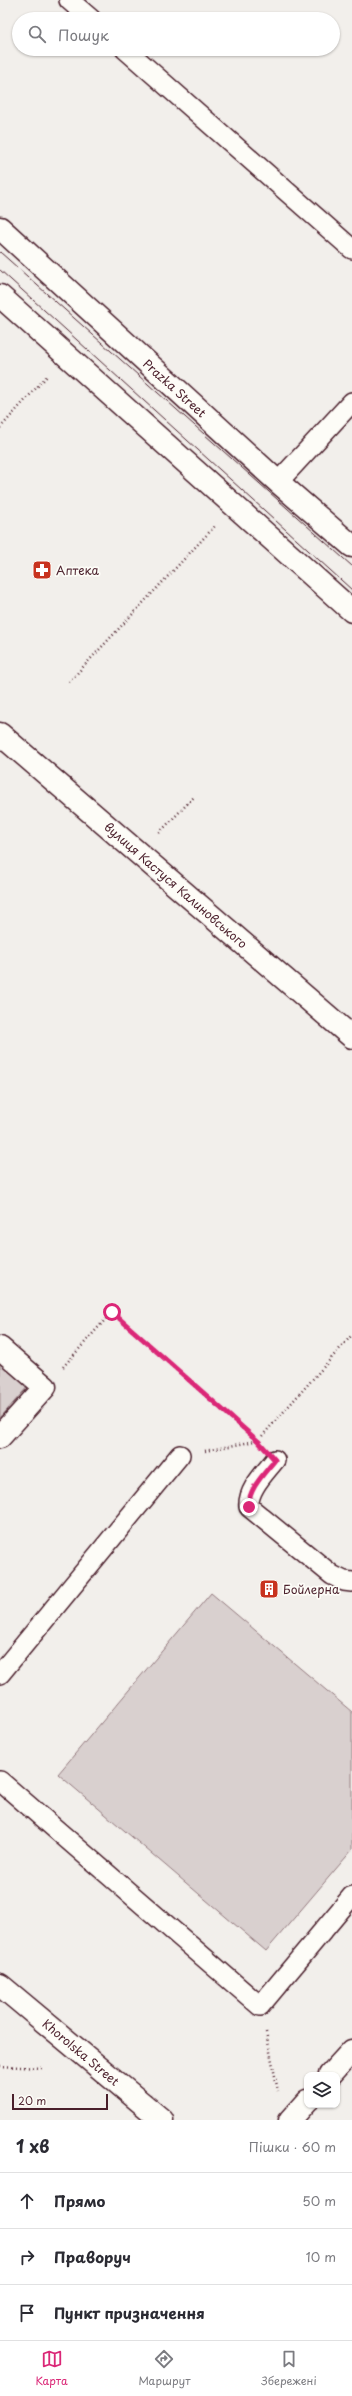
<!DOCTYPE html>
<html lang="uk">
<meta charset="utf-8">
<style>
:root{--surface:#fff;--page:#f2f2f3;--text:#2b2b33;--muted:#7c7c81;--line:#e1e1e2;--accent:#db2777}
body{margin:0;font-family:"Playpen Sans",sans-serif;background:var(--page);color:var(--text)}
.controls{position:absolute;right:12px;bottom:12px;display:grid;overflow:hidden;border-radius:8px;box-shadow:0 1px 3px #0004}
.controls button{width:36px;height:36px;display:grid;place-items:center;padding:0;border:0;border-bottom:1px solid var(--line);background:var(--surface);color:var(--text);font:20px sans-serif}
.scale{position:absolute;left:12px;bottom:10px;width:96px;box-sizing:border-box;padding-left:4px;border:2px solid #4a1f2b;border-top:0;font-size:11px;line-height:14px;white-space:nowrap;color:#4a1f2b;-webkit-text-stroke:3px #fdfcf7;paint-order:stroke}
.stop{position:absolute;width:12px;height:12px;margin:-9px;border:3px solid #db2777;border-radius:50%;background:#fff}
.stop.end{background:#db2777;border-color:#fff;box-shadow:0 1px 4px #0008}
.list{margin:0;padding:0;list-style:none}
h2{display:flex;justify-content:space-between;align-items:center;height:52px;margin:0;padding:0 16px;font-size:17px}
h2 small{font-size:13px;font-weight:400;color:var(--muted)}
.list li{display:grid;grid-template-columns:26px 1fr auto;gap:12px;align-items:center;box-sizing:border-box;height:56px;padding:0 16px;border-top:1px solid var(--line)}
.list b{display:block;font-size:15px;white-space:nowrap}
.list em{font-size:13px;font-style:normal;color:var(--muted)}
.icon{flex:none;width:22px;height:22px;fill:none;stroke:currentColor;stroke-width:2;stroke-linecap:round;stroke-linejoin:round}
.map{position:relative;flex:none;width:352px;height:2120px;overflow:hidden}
.search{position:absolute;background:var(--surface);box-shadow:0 1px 3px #0004;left:12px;right:12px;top:12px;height:44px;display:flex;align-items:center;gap:10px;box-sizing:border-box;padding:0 14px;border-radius:22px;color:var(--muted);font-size:15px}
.sheet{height:220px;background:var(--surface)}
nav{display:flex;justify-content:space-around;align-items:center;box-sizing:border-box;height:56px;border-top:1px solid var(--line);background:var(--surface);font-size:11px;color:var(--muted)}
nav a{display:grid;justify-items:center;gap:2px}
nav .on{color:var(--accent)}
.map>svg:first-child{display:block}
.green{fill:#d9d0cf;stroke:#92787d}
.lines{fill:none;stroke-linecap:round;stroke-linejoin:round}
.service-casing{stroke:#4a1f2b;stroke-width:22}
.minor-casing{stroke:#4a1f2b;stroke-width:25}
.tertiary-casing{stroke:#4a1f2b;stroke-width:25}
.path{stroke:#4a1f2b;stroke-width:2.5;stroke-dasharray:1 3;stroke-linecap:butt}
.service{stroke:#fdfcf7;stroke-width:19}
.minor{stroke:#fdfcf7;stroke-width:22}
.tertiary{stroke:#fdfcf7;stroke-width:22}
.tram{stroke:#4a1f2b;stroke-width:1}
.route{stroke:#db2777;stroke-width:5}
.labels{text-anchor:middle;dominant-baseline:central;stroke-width:3.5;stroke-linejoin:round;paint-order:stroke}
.street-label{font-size:12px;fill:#4a1f2b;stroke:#fdfcf7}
.poi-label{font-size:12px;fill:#4a1f2b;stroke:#fdfcf7;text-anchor:start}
</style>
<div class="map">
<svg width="352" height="2120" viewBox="0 0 352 2120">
<rect width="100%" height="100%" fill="#f2efeb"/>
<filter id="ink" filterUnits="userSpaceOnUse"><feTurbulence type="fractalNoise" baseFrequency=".025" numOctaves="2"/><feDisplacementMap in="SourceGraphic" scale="8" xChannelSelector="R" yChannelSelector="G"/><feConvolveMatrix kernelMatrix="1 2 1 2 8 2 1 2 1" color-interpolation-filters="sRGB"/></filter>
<g filter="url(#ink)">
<g class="green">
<polygon points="0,1359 29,1385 0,1418"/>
<polygon points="211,1593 352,1712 352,1850 266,1951 58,1774"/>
</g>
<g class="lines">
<g class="service-casing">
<g id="service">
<polyline points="69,0 91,19"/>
<polyline points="125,49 352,249"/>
<polyline points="278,482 352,402"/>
<path d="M275,1460c-10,13 -28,30 -26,47l83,68 12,6 8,1"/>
<polyline points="0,1674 180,1455"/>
<polyline points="0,1781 260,2006 352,1896"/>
</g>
</g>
<g class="minor-casing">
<g id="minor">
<polyline points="0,734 352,1037"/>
<polyline points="0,1348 45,1387 0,1437"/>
<polyline points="0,1985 162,2120"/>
<polyline points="330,2075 352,2051"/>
<polyline points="290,2120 307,2101"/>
</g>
</g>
<g class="tertiary-casing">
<g id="tertiary">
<polyline points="0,228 278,482 352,546"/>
<polyline points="0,296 352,611"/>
</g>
</g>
<g class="path">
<polyline points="0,428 48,375"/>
<polyline points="69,682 215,526"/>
<polyline points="159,833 194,797"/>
<polyline points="63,1367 112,1312 257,1441"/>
<polyline points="262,1436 352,1335"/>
<polyline points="205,1451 255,1441"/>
<polyline points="266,2032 278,2091"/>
<polyline points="0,2066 41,2068"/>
</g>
<use href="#service" class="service"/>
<use href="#minor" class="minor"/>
<use href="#tertiary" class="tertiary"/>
<g class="tram">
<polyline points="0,252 352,566"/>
<polyline points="0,270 352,590"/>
</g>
</g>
</g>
<g class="lines" filter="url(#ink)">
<path class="route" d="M112,1312l146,129 17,19c-10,13 -28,30 -26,47"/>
</g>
<defs>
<g id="pharmacy-square" transform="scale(1)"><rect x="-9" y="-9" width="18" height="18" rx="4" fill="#c8321e" stroke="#fdfcf7"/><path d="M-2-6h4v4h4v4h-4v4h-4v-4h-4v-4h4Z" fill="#fff"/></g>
<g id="building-square" transform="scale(1)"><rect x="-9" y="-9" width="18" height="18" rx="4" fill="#c8321e" stroke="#fdfcf7"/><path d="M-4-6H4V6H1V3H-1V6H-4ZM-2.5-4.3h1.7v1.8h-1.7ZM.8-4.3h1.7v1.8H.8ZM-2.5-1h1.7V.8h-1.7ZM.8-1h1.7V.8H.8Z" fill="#fff"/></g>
</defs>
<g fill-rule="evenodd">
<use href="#pharmacy-square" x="42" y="570"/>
<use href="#building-square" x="269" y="1589"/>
</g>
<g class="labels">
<g class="street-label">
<text transform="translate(175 388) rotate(42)">Prazka Street</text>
<text transform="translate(176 885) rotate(41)">вулиця Кастуся Калиновського</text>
<text transform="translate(81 2052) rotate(40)">Khorolska Street</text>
</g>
<g class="poi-label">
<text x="56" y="570">Аптека</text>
<text x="283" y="1589">Бойлерна</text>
</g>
</g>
</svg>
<div class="controls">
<button><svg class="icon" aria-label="layers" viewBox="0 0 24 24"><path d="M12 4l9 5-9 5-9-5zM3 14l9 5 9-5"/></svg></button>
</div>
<div class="scale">20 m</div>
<div class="stop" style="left:112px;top:1312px"></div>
<div class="stop end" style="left:249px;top:1507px"></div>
<div class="search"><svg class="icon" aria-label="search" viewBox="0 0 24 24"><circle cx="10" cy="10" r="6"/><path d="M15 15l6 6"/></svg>Пошук</div>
</div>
<section class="sheet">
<h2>1 хв<small>Пішки · 60 m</small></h2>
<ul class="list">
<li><svg class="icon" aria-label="ahead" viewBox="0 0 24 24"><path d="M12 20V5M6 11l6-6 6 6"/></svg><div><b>Прямо</b></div><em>50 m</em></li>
<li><svg class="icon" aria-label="right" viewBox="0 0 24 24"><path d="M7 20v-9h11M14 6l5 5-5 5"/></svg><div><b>Праворуч</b></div><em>10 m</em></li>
<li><svg class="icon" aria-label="arrive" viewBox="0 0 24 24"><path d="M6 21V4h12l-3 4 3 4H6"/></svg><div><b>Пункт призначення</b></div></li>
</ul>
</section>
<nav>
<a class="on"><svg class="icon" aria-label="map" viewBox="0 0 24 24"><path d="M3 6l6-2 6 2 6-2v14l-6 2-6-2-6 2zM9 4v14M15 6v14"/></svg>Карта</a>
<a><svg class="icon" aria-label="directions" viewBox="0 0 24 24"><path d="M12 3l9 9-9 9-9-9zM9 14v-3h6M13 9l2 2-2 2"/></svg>Маршрут</a>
<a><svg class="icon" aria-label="saved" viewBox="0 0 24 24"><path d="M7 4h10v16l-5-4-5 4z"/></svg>Збережені</a>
</nav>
